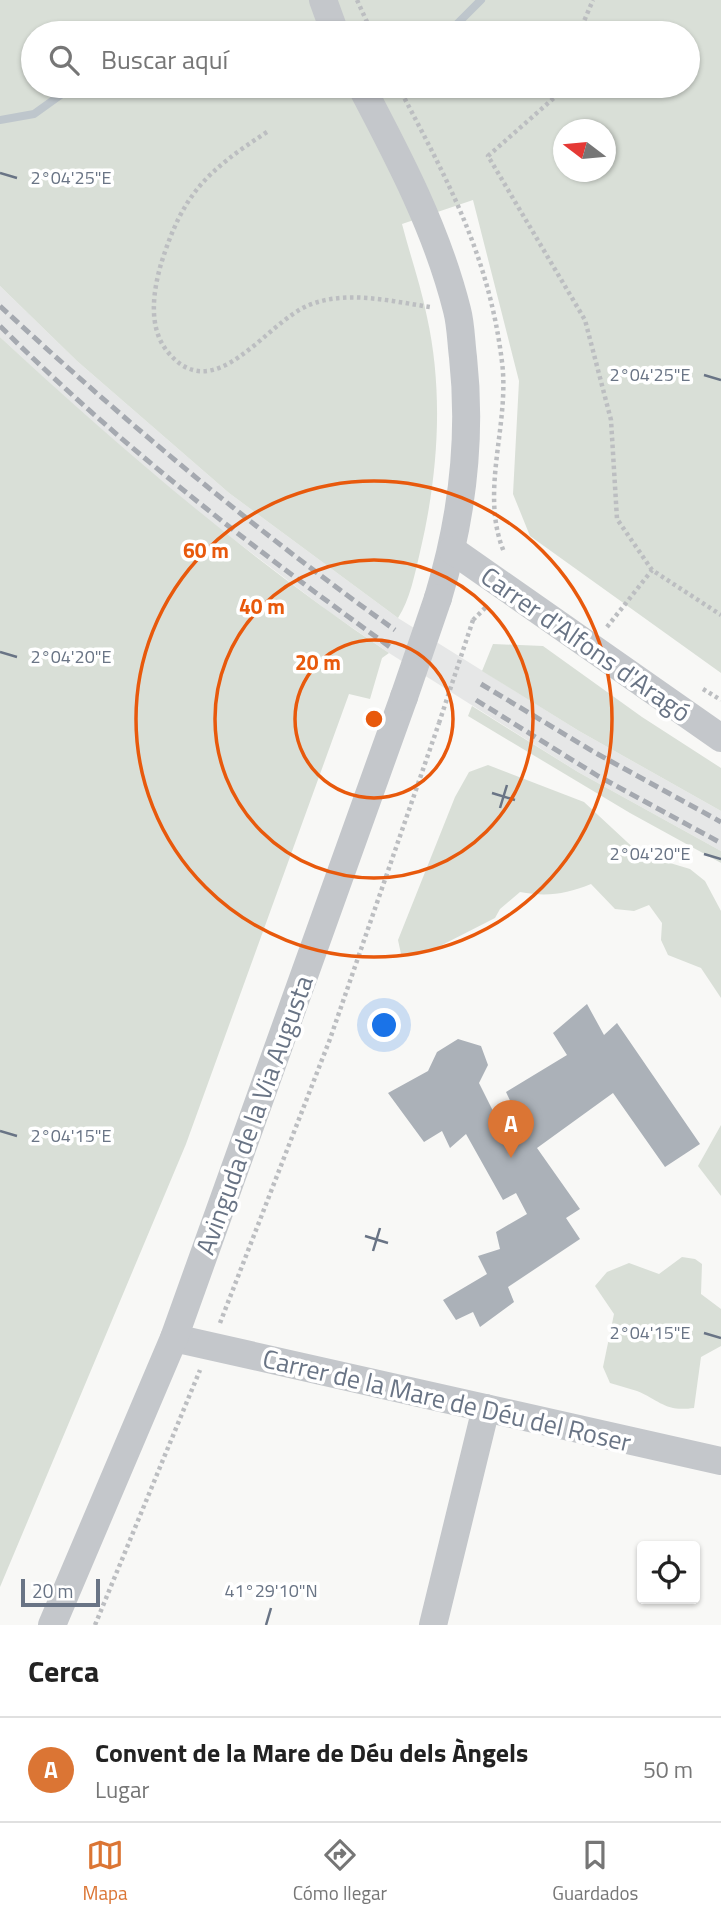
<!DOCTYPE html>
<html lang="es">
<meta charset="utf-8">
<style>
:root{--surface:#fff;--page:#f6f6f6;--text:#222;--muted:#767676;--line:#e0e0e0;--accent:#db7534}
body{margin:0;font-family:"Titillium Web",sans-serif;background:var(--page);color:var(--text)}
.controls{position:absolute;right:21px;bottom:21px;display:grid;overflow:hidden;border-radius:7px;box-shadow:0 2px 5px #0004}
.controls button{width:63px;height:63px;display:grid;place-items:center;padding:0;border:0;border-bottom:2px solid var(--line);background:var(--surface);color:var(--text);font:35px sans-serif}
.compass{position:absolute;left:553px;top:119px;width:63px;height:63px;border-radius:50%;background:var(--surface);box-shadow:0 2px 5px #0004;rotate:286deg}
.scale{position:absolute;left:21px;bottom:18px;width:79px;box-sizing:border-box;padding-left:7px;border:4px solid #697485;border-top:0;font-size:19px;line-height:24px;white-space:nowrap;color:#697485;-webkit-text-stroke:5px #fff;paint-order:stroke}
.you{position:absolute;left:385px;top:1026px;width:24px;height:24px;margin:-18px;border:5px solid #fff;border-radius:50%;background:#1a73e8;box-shadow:0 0 0 10px #1a73e833}
.badge{display:grid;place-items:center;width:46px;height:46px;border-radius:50%;background:var(--accent);color:#fff;font-size:23px;font-weight:700}
.pin{position:absolute;translate:-50% -58px;filter:drop-shadow(0 2px 4px #0008)}
.pin::after{content:'';position:absolute;top:37px;width:24px;height:21px;background:inherit;clip-path:polygon(0 0,100% 0,50% 100%)}
.list{margin:0;padding:0;list-style:none}
h2{display:flex;justify-content:space-between;align-items:center;height:91px;margin:0;padding:0 28px;font-size:30px}
h2 small{font-size:23px;font-weight:400;color:var(--muted)}
.list li{display:grid;grid-template-columns:46px 1fr auto;gap:21px;align-items:center;box-sizing:border-box;height:105px;padding:0 28px;border-top:2px solid var(--line)}
.list b{display:block;font-size:26px;white-space:nowrap}
.list p{margin:0;font-size:23px;white-space:nowrap;color:var(--muted)}
.list em{font-size:23px;font-style:normal;color:var(--muted)}
.icon{flex:none;width:38px;height:38px;fill:none;stroke:currentColor;stroke-width:2;stroke-linecap:round;stroke-linejoin:round}
.map{position:relative;flex:none;width:721px;height:1625px;overflow:hidden}
.search{position:absolute;background:var(--surface);box-shadow:0 2px 5px #0004;left:21px;right:21px;top:21px;height:77px;display:flex;align-items:center;gap:18px;box-sizing:border-box;padding:0 24px;border-radius:38px;color:var(--muted);font-size:26px}
.sheet{height:196px;background:var(--surface)}
nav{display:flex;justify-content:space-around;align-items:center;box-sizing:border-box;height:98px;border-top:2px solid var(--line);background:var(--surface);font-size:19px;color:var(--muted)}
nav a{display:grid;justify-items:center;gap:4px}
nav .on{color:var(--accent)}
.map>svg:first-child{display:block}
.built{fill:#e6e7e7}
.green{fill:#d9dfd7;fill-rule:evenodd}
.lines{fill:none;stroke-linecap:round;stroke-linejoin:round}
.stream{stroke:#bec6cc;stroke-width:8}
.building{fill:#abb1b8}
.path{stroke:#bcbec1;stroke-width:4.5;stroke-dasharray:3.5 3.5;stroke-linecap:butt}
.minor{stroke:#c4c7cb;stroke-width:28}
.rail{stroke:#a5a9b0;stroke-width:5;stroke-dasharray:10 5;stroke-linecap:butt}
.path-bridge{stroke:#bcbec1;stroke-width:4.5;stroke-dasharray:3.5 3.5;stroke-linecap:butt}
.minor-bridge{stroke:#c4c7cb;stroke-width:28}
.ticks{fill:none;stroke:#697485;stroke-width:2.5}
.ring{fill:none;stroke:#e8590c;stroke-width:3.5}
.labels{text-anchor:middle;dominant-baseline:central;stroke-width:7;stroke-linejoin:round;paint-order:stroke}
.street-label{font-size:26px;fill:#697485;stroke:#fff}
.ticks-label{font-size:18px;text-anchor:middle;fill:#697485;stroke:#fff;stroke-width:7;stroke-linejoin:round;paint-order:stroke}
.centre{fill:#e8590c;stroke:#fff;stroke-width:3.5}
.ring-label{font-size:21px;text-anchor:middle;font-weight:bold;fill:#e8590c;stroke:#fff;stroke-width:7;stroke-linejoin:round;paint-order:stroke}
</style>
<div class="map">
<svg width="721" height="1625" viewBox="0 0 721 1625">
<rect width="100%" height="100%" fill="#f8f8f6"/>
<polygon class="built" points="0,286 77,361 229,493 398,618 579,731 721,811 721,851 578,772 389,653 328,611 191,507 107,436 0,337"/>
<g class="green">
<path d="M0,0h721v673l-191,-137 -17,-42 6,-113 -46,-181 -71,24c8,31 19,62 25,93 17,77 11,159 -7,235 -5,21 -10,48 -22,66l-169,-125 -152,-132 -77,-75zM33,33h655v53h-655zM564,130h42v42h-42z"/>
<path d="M0,337c123,114 249,222 389,316l-7,5 -12,41 -21,-5 -163,450 -186,443z"/>
<polygon points="493,644 543,646 642,717 721,768 721,811 579,731 482,671"/>
<polygon points="472,706 578,772 721,851 721,863 630,813 468,716"/>
<path d="M488,765l96,37 56,52 50,15 15,12 16,30v87l-20,-30 -33,-13 -7,-15 1,-17 -13,-18 -15,6 -19,-2 -24,-25c-25,10 -44,13 -71,8l-20,17 -5,9 -51,26 -15,8 -28,2 -3,-14 57,-143 14,-25z"/>
<polygon points="721,1125 721,1196 698,1166"/>
<path d="M682,1257l13,2 7,5 -1,30 20,15v37l-20,11 -7,51c-29,4 -33,-7 -57,-17 -9,-3 -18,-5 -27,-8l-7,-16 11,-53 -19,-28 12,-14 22,-9 30,11z"/>
</g>
<g class="lines">
<g class="stream">
<polyline points="134,33 139,29 159,33"/>
<polyline points="440,33 456,25 481,0"/>
<polyline points="0,120 34,114 73,86"/>
</g>
</g>
<polygon class="building" points="587,1004 604,1035 617,1023 700,1144 665,1167 613,1093 537,1148 580,1209 566,1218 580,1239 508,1287 514,1302 480,1327 473,1312 456,1320 443,1300 487,1274 478,1256 500,1249 496,1232 527,1214 516,1193 503,1200 466,1134 450,1148 442,1131 424,1142 388,1093 428,1071 437,1052 458,1039 481,1046 488,1065 479,1083 497,1119 514,1109 506,1092 567,1055 553,1033"/>
<g class="lines">
<g class="path">
<polyline points="357,0 372,33"/>
<polyline points="579,33 593,0"/>
<path d="M398,86c49,93 91,169 104,276 8,63 -23,130 2,190"/>
<polyline points="560,86 555,97 488,156 585,320 611,420 617,519 652,570 721,615"/>
<path d="M267,132c-60,39 -84,61 -106,132 -8,28 -13,63 6,87 47,59 98,-28 142,-46 38,-15 81,-4 121,2"/>
<polyline points="473,620 487,606"/>
<polyline points="607,627 652,570"/>
<polyline points="703,689 721,700"/>
<polyline points="220,1323 330,1039 439,723"/>
<polyline points="95,1625 200,1370"/>
</g>
<g class="minor">
<polyline points="323,0 335,33"/>
<path d="M361,86c38,72 76,144 96,224 4,15 4,32 6,47 9,83 -1,162 -25,241"/>
<polyline points="452,550 721,738"/>
<polyline points="174,1338 721,1461"/>
<polyline points="52,1625 174,1338 404,697"/>
<polyline points="433,1625 486,1408"/>
</g>
<g class="rail">
<path d="M0,306c125,116 256,225 395,324"/>
<path d="M0,326c120,120 253,222 390,321"/>
<polyline points="481,684 594,752 721,822"/>
<polyline points="476,700 598,776 721,843"/>
</g>
<polyline class="path-bridge" points="439,723 473,620"/>
<polyline class="minor-bridge" points="404,697 438,598"/>
</g>
<path class="ticks" d="M0,173l17,5M704,375l17,5M0,652l17,5M492,793l23,7M500,808l7,-23M704,854l17,5M0,1131l17,5M365,1236l23,7M373,1251l7,-23M704,1333l17,5M266,1625l5,-17"/>
<g class="ring">
<circle cx="374" cy="719" r="79"/>
<circle cx="374" cy="719" r="159"/>
<circle cx="374" cy="719" r="238"/>
</g>
<g class="labels">
<g class="street-label">
<text transform="translate(586 644) rotate(35)">Carrer d'Alfons d'Aragó</text>
<text transform="translate(254 1115) rotate(-70)">Avinguda de la Via Augusta</text>
<text transform="translate(447 1400) rotate(13)">Carrer de la Mare de Déu del Roser</text>
</g>
</g>
<g class="ticks-label">
<text x="71" y="184">2°04'25"E</text>
<text x="650" y="381">2°04'25"E</text>
<text x="71" y="663">2°04'20"E</text>
<text x="650" y="860">2°04'20"E</text>
<text x="71" y="1142">2°04'15"E</text>
<text x="650" y="1339">2°04'15"E</text>
<text x="271" y="1597">41°29'10"N</text>
</g>
<circle cx="374" cy="719" r="10" class="centre"/>
<g class="ring-label">
<text x="206" y="558">60 m</text>
<text x="262" y="614">40 m</text>
<text x="318" y="670">20 m</text>
</g>
</svg>
<div class="controls">
<button><svg class="icon" aria-label="locate" viewBox="0 0 24 24"><circle cx="12" cy="12" r="6"/><path d="M12 2v4M12 18v4M2 12h4M18 12h4"/></svg></button>
</div>
<svg class="compass" viewBox="-18 -18 36 36"><path d="M0-13l5 13h-10z" fill="#e53935"/><path d="M0 13l5-13h-10z" fill="#767676"/></svg>
<div class="scale">20 m</div>
<div class="you"></div>
<div class="pin badge" style="left:511px;top:1158px">A</div>
<div class="search"><svg class="icon" aria-label="search" viewBox="0 0 24 24"><circle cx="10" cy="10" r="6"/><path d="M15 15l6 6"/></svg>Buscar aquí</div>
</div>
<section class="sheet">
<h2>Cerca<small></small></h2>
<ul class="list">
<li><span class="badge">A</span><div><b>Convent de la Mare de Déu dels Àngels</b><p>Lugar</p></div><em>50 m</em></li>
</ul>
</section>
<nav>
<a class="on"><svg class="icon" aria-label="map" viewBox="0 0 24 24"><path d="M3 6l6-2 6 2 6-2v14l-6 2-6-2-6 2zM9 4v14M15 6v14"/></svg>Mapa</a>
<a><svg class="icon" aria-label="directions" viewBox="0 0 24 24"><path d="M12 3l9 9-9 9-9-9zM9 14v-3h6M13 9l2 2-2 2"/></svg>Cómo llegar</a>
<a><svg class="icon" aria-label="saved" viewBox="0 0 24 24"><path d="M7 4h10v16l-5-4-5 4z"/></svg>Guardados</a>
</nav>
